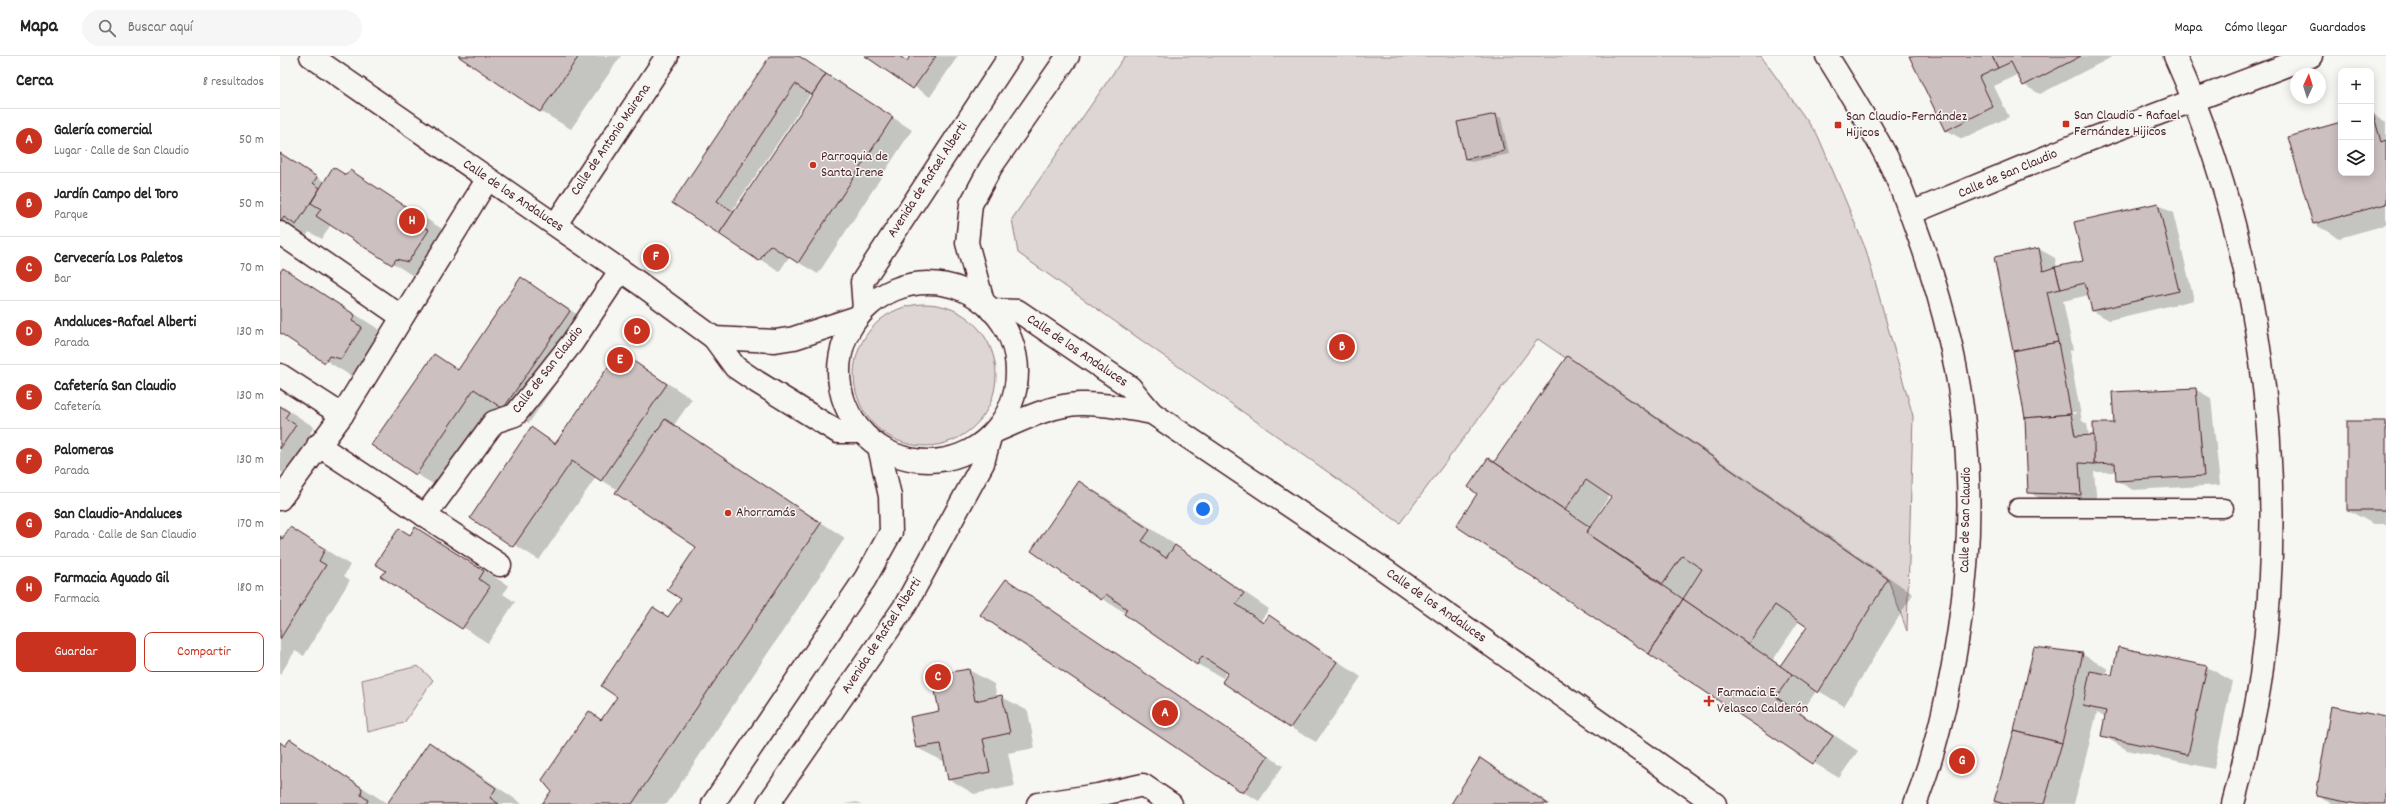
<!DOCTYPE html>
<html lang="es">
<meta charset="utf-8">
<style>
:root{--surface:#fff;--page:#f6f6f6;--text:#222;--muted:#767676;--line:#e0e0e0;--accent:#c8321e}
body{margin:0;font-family:Dekko,sans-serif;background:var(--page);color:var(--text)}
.controls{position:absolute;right:12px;top:12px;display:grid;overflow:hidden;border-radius:8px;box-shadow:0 2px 10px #0003}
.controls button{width:36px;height:36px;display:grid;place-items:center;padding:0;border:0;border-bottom:1px solid var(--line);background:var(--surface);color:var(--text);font:20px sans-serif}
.compass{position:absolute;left:2010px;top:12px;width:36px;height:36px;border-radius:50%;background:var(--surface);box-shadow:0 2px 10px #0003;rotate:4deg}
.you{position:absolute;left:923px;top:453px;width:14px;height:14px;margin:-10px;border:3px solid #fff;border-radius:50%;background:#1a73e8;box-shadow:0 0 0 6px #1a73e833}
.badge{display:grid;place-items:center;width:26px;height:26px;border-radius:50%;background:var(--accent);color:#fff;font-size:13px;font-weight:700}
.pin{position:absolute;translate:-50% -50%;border:2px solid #fff;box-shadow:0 1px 4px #0006}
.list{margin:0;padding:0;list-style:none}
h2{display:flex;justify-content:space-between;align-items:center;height:52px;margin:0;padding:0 16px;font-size:17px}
h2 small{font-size:13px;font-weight:400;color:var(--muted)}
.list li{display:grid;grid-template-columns:26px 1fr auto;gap:12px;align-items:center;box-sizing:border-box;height:64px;padding:0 16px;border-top:1px solid var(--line)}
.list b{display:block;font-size:15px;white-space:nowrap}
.list p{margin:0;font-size:13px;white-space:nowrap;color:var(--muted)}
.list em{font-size:13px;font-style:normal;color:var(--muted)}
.actions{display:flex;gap:8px;padding:12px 16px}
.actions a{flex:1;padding:9px 0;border:1px solid var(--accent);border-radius:8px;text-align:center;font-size:14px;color:var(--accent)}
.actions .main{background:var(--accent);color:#fff}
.icon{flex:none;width:22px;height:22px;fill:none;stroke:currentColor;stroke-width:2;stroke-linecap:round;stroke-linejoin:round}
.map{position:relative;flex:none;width:2106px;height:748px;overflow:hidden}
header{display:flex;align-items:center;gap:24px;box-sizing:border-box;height:56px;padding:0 20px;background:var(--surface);border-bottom:1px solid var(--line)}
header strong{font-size:19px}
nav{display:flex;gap:22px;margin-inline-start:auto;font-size:14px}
.search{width:280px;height:36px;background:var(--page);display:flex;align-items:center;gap:10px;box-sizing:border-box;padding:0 14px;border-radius:22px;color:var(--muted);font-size:15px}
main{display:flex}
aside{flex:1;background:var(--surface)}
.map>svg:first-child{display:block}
.green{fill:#ddd6d5;stroke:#947a80}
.shadow{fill:#0003;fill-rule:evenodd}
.building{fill:#ccc1c0;stroke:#4a1f2b}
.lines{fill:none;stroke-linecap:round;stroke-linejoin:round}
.pedestrian-casing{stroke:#4a1f2b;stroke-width:21}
.minor-casing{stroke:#4a1f2b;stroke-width:25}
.pedestrian{stroke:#f6f6f2;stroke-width:18}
.minor{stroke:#f6f6f2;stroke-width:22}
.poi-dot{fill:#c8321e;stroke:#f6f6f2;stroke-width:1.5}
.labels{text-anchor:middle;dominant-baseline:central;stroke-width:3;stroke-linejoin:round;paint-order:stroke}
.poi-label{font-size:14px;fill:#4a1f2b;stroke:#f6f6f2;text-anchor:start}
.street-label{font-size:14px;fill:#4a1f2b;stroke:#f6f6f2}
</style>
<header>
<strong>Mapa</strong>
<div class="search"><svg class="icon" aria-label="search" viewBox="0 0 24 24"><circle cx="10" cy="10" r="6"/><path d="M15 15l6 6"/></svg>Buscar aquí</div>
<nav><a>Mapa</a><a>Cómo llegar</a><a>Guardados</a></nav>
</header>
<main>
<aside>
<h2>Cerca<small>8 resultados</small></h2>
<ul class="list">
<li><span class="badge">A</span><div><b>Galería comercial</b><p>Lugar · Calle de San Claudio</p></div><em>50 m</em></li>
<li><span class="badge">B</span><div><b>Jardín Campo del Toro</b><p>Parque</p></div><em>50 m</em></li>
<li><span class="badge">C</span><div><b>Cervecería Los Paletos</b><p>Bar</p></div><em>70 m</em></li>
<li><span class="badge">D</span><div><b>Andaluces-Rafael Alberti</b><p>Parada</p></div><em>130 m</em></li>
<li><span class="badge">E</span><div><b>Cafetería San Claudio</b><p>Cafetería</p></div><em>130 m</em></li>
<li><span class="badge">F</span><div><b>Palomeras</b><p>Parada</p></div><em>130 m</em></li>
<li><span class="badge">G</span><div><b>San Claudio-Andaluces</b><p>Parada · Calle de San Claudio</p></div><em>170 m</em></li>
<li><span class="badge">H</span><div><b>Farmacia Aguado Gil</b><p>Farmacia</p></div><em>180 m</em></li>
</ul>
<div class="actions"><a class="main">Guardar</a><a>Compartir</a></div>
</aside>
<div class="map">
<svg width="2106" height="748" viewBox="0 0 2106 748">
<rect width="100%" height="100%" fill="#f6f6f2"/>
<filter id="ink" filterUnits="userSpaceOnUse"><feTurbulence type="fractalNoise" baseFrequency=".025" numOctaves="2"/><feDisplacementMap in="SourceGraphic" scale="8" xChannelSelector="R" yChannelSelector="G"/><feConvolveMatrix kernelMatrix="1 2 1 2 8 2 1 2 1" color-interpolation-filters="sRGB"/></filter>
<g filter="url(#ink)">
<g class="green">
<polygon points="845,0 1481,0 1538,80 1564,141 1586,194 1633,360 1627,575 1608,523 1258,283 1120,467 738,197 732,163"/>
<circle cx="645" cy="319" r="71"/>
<polygon points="138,610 153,624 124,667 88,676 82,624"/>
</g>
<g class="shadow">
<polygon points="180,0 341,0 291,73 260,55"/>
<path d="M491,0h28l113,74 -94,144 -29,-17 -10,15 -105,-70zM531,37l2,2 -78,117 -3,-1z"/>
<polygon points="587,0 620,0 628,5 632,0 678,0 650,41"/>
<polygon points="1630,0 1834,0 1760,38 1744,29 1738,19 1714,30 1729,61 1682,83 1666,74"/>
<polygon points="2093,58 2106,66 2106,169 2059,182 2034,168 2061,67 2061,117 2091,117 2091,59"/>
<polygon points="1216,59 1221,62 1229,98 1191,106 1186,103 1178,66"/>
<polygon points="0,97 45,126 67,120 70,115 167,176 138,223 51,168 42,183 29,176 26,181 0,166"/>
<path d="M1877,148l16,9 21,87 -85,20 -16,-9 -4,-16 -26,6 10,49 -4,1 13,70 5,3 2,12h6l21,-12 79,-35 16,9 9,87 -87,5 -16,-9 -1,-9h-22l3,31 -52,-1 -16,-10 10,-243 16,9 2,10 27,-6zM1796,356v2l-42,4v-2z"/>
<polygon points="4,213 100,274 96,280 107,287 87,317 75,314 71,320 0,276 0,218"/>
<polygon points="241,222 315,270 249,367 219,349 162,433 136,418 154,299 179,314"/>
<polygon points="339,296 412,343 394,369 565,482 387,748 263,748 272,735 309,656 322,664 338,640 374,552 390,562 402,543 417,490 338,434 316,421 259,504 191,461 252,373 277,387"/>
<path d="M1287,302l25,14 321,222 -69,112 -27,-16 -16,23 57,38 -19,27 -25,-15 -357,-238 22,-31 16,-31zM1330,439l3,2 -21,30 -2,-1zM1519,565l9,6 -27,38 -8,-5z"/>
<polygon points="0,349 34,371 30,377 41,384 21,414 9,411 5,418 0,415"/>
<polygon points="2106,366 2106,468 2093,468 2068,454"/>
<polygon points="800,427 825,441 989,553 981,564 985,566 989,560 1014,575 1081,621 1036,686 1011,672 944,625 950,617 947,615 943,622 917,608 846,557 822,543"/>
<polygon points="136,472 229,530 223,538 235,546 208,587 101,520 108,515"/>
<polygon points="0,479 35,487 70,509 64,520 70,524 24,600 15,595 0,619"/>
<polygon points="726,524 1003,710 979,745 963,736"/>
<polygon points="1839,592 1927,611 1952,625 1934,713 1847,694 1822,679 1826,662 1817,657 1794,748 1713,748 1802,598 1828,613 1826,619 1832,621"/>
<polygon points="689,614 714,628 717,642 722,641 748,655 755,692 728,697 735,730 694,738 669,723 665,706 637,692"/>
<polygon points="2106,662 2106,748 2052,748 2037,740"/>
<polygon points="11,685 108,748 150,687 175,702 241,747 241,748 0,748 0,687 6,691"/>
<polygon points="1201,703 1226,718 1270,748 1172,748"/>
<polygon points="577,746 582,748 564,748"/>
</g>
<g class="building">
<polygon points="178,0 299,0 260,56"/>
<polygon points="490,0 519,0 546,18 532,39 515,28 437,145 454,156 439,178 392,147"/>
<polygon points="585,0 619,0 627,5 630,0 656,0 633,33"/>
<polygon points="1629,0 1712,0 1718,12 1699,21 1713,51 1665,75"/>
<polygon points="1712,0 1801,0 1743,30 1731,6 1718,12"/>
<polygon points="546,18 613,61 518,207 490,189 479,205 439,178"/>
<polygon points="2093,57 2101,86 2106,84 2106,148 2033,168 2008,81 2061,66 2061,117 2091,117 2091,58"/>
<polygon points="1216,58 1224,95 1185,103 1177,66"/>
<polygon points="0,97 37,121 33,127 40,132 16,169 4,161 0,167"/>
<polygon points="53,111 66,119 70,114 142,161 138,167 149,174 128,206 116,203 112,209 36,160 41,153 31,147"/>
<polygon points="1878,147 1899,235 1812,255 1805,227 1781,233 1775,211 1803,205 1794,166"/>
<polygon points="1759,192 1763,215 1775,211 1781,233 1767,236 1778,286 1733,295 1714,201"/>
<polygon points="3,212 75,259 72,265 82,271 61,303 49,300 45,307 0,277 0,216"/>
<polygon points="241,221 290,255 223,353 194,333 136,419 91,389 154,298 178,314"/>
<polygon points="1778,286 1791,358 1745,362 1733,295"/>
<polygon points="339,295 387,328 321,425 292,405 233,491 190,462 251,371 275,388"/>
<polygon points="1287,300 1608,523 1538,637 1500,610 1527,571 1495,549 1468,588 1403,543 1422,513 1402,500 1383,528 1306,477 1331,441 1306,424 1285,454 1214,406"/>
<polygon points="1916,332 1924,420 1836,425 1835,407 1814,408 1813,367 1834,367 1832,336"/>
<polygon points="0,350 9,356 5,362 16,369 0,393"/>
<polygon points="1791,358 1795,380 1814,379 1814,408 1799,407 1801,439 1748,437 1745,362"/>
<polygon points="385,363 541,467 352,748 262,748 271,735 262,724 309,655 321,664 337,641 321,630 373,551 388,561 401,543 387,534 416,491 335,437"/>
<rect x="2067" y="365" width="39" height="89"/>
<polygon points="1208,402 1310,471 1306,477 1403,543 1369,598 1176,470 1197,438 1188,431"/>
<polygon points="799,425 870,474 862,485 886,502 895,489 964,537 956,548 983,567 989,559 1057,606 1010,672 942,626 948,617 922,600 917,609 844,558 847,553 826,538 821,544 751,495"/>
<polygon points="10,471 45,493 39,505 46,509 0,583 0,480 2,483"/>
<polygon points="135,471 204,515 199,523 210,531 182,573 100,520 106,515 95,508 119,472 130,479"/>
<polygon points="726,523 988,700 963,737 700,559"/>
<polygon points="1403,543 1512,618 1496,641 1553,680 1533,708 1369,598"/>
<polygon points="1754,591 1803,597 1782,687 1734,675"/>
<polygon points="1838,591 1927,610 1908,699 1821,680 1826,655 1803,650 1810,615 1832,619"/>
<polygon points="689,613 695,645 722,639 730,677 703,683 710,716 668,724 661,688 636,692 630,661 659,655 652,619"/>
<polygon points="2051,650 2106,661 2106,748 2077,748 2036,740"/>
<polygon points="1734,675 1782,687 1764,748 1724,748 1714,745"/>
<polygon points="10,683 82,732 81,739 88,744 86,748 0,748 0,686 5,690"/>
<polygon points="149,686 216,732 210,742 219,748 107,748"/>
<polygon points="1200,702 1237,727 1268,748 1171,748"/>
</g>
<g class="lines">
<g class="pedestrian-casing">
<polyline id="pedestrian" points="1738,452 1944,452"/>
</g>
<g class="minor-casing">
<g id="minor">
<polyline points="31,0 359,227 434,282 455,311 477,326 558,376 581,376"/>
<path d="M1547,0c20,32 40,64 58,98 16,29 26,61 37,91 46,130 57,248 37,384 -9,59 -22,120 -44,175"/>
<path d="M1895,0c86,193 114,411 86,620 -6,43 -17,86 -28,128"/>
<polyline points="1631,157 1798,88 2031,0"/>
<polyline points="276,168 387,0"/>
<polyline points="0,177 122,261"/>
<circle cx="648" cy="316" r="89"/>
<polyline points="703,246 687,187 691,148 711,111 788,0"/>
<polyline points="584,253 582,226 730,0"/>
<polyline points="711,254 738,255 850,331 872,357 1099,510 1435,748"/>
<polyline points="434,282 495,285 514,282 578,261"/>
<polyline points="0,319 62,359"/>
<path d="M716,375c26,-11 55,-26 84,-27 24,-1 49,5 72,9"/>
<polyline points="38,389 220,509"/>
<polyline points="0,443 62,359 207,124"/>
<polyline points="145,460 214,366 235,359 292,287 340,215"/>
<polyline points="433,748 585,523 611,476 610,440 599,391"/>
<polyline points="488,748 625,550 703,407 710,381"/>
<polyline points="758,748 818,739 863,729 891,748"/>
</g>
</g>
<use href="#pedestrian" class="pedestrian"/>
<use href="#minor" class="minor"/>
</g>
</g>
<g class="poi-dot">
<rect x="1782" y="64" width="8" height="8" rx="2"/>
<rect x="1554" y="65" width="8" height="8" rx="2"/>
<circle cx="533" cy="109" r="4"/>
<circle cx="448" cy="457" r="4"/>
<path d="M1427 639h4v4h4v4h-4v4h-4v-4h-4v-4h4z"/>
</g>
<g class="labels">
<g class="poi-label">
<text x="1794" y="60">San Claudio - Rafael<tspan x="1794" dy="16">Fernández Hijicos</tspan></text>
<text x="1566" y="61">San Claudio-Fernández<tspan x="1566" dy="16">Hijicos</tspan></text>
<text x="541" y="101">Parroquia de<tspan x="541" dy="16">Santa Irene</tspan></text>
<text x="456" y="457">Ahorramás</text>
<text x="1437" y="637">Farmacia E.<tspan x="1437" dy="16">Velasco Calderón</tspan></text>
</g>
<g class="street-label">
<text transform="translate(331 84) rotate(-56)">Calle de Antonio Mairena</text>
<text transform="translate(1728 118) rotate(-23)">Calle de San Claudio</text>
<text transform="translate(648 124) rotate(-57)">Avenida de Rafael Alberti</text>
<text transform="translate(233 140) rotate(34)">Calle de los Andaluces</text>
<text transform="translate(797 295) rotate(34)">Calle de los Andaluces</text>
<text transform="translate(268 314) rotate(-52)">Calle de San Claudio</text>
<text transform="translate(1686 464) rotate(-89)">Calle de San Claudio</text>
<text transform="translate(1156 550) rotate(35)">Calle de los Andaluces</text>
<text transform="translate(602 580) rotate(-57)">Avenida de Rafael Alberti</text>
</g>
</g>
</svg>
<div class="controls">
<button>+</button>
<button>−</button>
<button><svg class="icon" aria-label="layers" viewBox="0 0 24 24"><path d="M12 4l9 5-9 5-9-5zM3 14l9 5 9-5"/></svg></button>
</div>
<svg class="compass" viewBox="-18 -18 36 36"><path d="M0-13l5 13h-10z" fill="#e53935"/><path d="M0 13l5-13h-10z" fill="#767676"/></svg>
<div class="you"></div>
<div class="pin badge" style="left:885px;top:657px">A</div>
<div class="pin badge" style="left:1062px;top:291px">B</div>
<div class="pin badge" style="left:658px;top:621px">C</div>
<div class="pin badge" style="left:357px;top:275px">D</div>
<div class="pin badge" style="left:340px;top:304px">E</div>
<div class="pin badge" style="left:376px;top:201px">F</div>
<div class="pin badge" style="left:1682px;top:705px">G</div>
<div class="pin badge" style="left:132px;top:165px">H</div>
</div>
</main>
